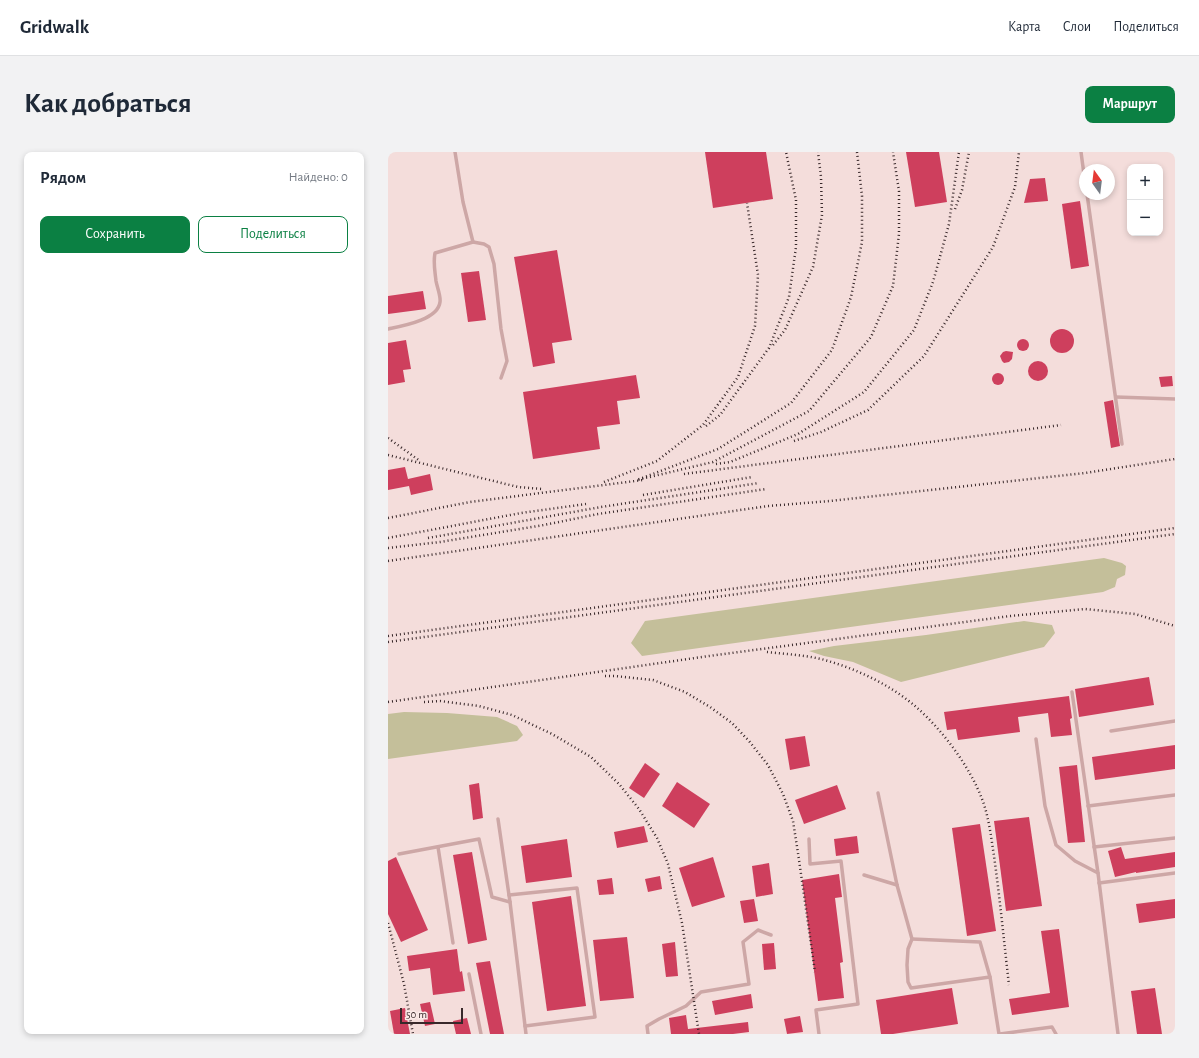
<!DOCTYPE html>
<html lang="ru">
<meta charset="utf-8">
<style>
:root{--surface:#fff;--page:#f2f2f3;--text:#1f2937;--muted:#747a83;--line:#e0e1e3;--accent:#0b8043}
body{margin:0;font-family:"Alegreya Sans",sans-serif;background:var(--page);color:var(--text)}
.controls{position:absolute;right:12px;top:12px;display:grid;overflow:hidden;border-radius:8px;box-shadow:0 2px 6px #0003}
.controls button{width:36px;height:36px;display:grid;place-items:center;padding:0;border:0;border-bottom:1px solid var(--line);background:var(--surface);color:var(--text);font:20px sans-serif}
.compass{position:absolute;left:691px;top:12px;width:36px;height:36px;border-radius:50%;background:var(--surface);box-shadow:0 2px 6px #0003;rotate:346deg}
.scale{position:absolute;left:12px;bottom:10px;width:63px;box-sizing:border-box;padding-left:4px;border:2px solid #38282a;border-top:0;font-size:11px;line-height:14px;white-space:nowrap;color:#38282a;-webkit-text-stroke:3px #fbeae8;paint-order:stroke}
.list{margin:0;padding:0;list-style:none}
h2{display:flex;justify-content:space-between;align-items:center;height:52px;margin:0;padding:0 16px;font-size:17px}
h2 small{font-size:13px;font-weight:400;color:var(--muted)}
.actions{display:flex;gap:8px;padding:12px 16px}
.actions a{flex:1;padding:9px 0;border:1px solid var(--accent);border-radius:8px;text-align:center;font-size:14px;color:var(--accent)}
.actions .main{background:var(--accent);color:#fff}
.map{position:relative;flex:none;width:787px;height:882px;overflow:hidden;border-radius:8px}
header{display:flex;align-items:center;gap:24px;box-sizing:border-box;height:56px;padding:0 20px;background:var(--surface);border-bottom:1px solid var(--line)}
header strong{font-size:19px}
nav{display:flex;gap:22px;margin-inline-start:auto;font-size:14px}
.intro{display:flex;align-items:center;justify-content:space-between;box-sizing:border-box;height:96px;padding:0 24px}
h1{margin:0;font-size:28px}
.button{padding:10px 18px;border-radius:8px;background:var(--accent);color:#fff;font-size:14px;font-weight:700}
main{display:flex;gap:24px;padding:0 24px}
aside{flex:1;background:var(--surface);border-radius:8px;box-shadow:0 2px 6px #0003}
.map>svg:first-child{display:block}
.green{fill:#c4bf9a}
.building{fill:#ce3f5d}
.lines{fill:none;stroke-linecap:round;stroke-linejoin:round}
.service{stroke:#cda7a6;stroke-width:3.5}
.rail{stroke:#38282a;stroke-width:2.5;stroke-dasharray:1 3;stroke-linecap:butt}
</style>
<header>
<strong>Gridwalk</strong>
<nav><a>Карта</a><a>Слои</a><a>Поделиться</a></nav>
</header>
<div class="intro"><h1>Как добраться</h1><a class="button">Маршрут</a></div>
<main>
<aside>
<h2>Рядом<small>Найдено: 0</small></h2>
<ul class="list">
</ul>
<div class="actions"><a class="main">Сохранить</a><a>Поделиться</a></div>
</aside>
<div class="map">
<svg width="787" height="882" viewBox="0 0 787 882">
<rect width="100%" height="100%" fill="#f4dddb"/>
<g class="green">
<polygon points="716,406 734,411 738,414 737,423 729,427 727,435 715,440 254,504 243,491 257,469"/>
<polygon points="636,469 664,473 667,481 656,495 513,530 465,510 436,504 421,499 446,494 538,483"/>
<polygon points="16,560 59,561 109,565 129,574 135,583 129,589 0,607 0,562"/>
</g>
<g class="building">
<polygon points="317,0 378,0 385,47 325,56"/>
<polygon points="518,0 551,0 559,50 527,55"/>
<polygon points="657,26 660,49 636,51 642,27"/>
<polygon points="692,49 701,114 683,117 674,52"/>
<polygon points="169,98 184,188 164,191 167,211 145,215 126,105"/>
<polygon points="91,119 98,168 80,170 73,121"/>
<polygon points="35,139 38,157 0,162 0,144"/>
<circle cx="674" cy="189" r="12"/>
<circle cx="635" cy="193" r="6"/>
<polygon points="18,188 23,217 15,218 17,230 0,233 0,191"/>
<polygon points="618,199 625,200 624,207 621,210 616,211 614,209 612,204 615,200"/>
<circle cx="650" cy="219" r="10"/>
<circle cx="610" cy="227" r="6"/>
<polygon points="248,223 252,246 229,249 232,272 209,275 212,297 145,307 135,240"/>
<polygon points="784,224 785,234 773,235 771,225"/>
<polygon points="725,248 732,294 723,296 716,250"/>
<polygon points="17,315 20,327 42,322 45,338 23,343 21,334 0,338 0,318"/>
<polygon points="761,525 766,553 691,565 687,537"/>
<polygon points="681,544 684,566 682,567 684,583 663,585 660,561 630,565 632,580 570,588 568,577 559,578 556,560"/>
<polygon points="417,584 422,614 402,618 397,587"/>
<polygon points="787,593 787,617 707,628 704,605"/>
<polygon points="257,611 272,622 256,646 241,636"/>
<polygon points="689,613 697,690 680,691 671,615"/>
<polygon points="289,630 322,652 306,676 274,654"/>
<polygon points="91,631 95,666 85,668 81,633"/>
<polygon points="449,633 458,657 416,672 407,648"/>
<polygon points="641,665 654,754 618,759 606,669"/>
<polygon points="592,672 608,779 579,784 564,676"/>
<polygon points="256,674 260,690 229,696 226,680"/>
<polygon points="469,684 471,701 448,704 446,687"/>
<polygon points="179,687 184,725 138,731 133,694"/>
<polygon points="733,695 737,707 787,700 787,715 748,721 748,720 727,725 720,699"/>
<polygon points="84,700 99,788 80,792 65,703"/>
<polygon points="8,705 40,778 13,790 0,762 0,709"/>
<polygon points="325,705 337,745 304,755 291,716"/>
<polygon points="381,711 385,742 368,745 364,714"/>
<polygon points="451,722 454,745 447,746 455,810 452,811 456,846 430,849 414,728"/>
<polygon points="272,724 274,737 260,740 257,727"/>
<polygon points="224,726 226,742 211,743 209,728"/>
<polygon points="183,744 198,854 159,859 144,750"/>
<polygon points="366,747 370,769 356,771 352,749"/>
<polygon points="787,747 787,766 751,771 748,752"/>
<polygon points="671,777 681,855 624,863 621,847 662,841 653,779"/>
<polygon points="239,785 246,846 212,849 205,788"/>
<polygon points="287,790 290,824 278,825 274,792"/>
<polygon points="386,791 388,817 376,818 374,792"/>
<polygon points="69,797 72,820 74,819 77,839 45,843 42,816 21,819 19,804"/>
<polygon points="102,809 116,882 102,882 88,811"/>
<polygon points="564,836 570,872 505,882 493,882 488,848"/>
<polygon points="767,836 774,882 749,882 743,839"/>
<polygon points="363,842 365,856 327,863 324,849"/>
<polygon points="42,850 47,872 37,874 32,852"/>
<polygon points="17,856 22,882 6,882 2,859"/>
<polygon points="298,863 300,877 360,870 361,880 345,882 283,882 281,866"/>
<polygon points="412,864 415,880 399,882 396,867"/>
<polygon points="79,866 83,882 68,882 65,869"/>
</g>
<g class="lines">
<g class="service">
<polyline points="693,0 697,30"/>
<polyline points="699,42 734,292"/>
<polyline points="85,90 96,92 101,95 106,112 113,177 119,209 113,226"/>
<path d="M0,177c14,-3 50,-9 52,-27 1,-6 -3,-15 -4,-21 -1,-10 -3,-18 -1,-28l38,-11 -10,-40 -8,-50"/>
<polyline points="728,245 787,247"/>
<polyline points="684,540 710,721"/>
<polyline points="723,579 787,569"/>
<polyline points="648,587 657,654 668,693 687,709 710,721 730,882"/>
<polyline points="490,641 509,733 524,787 520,797 519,813 520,830 523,836 602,825"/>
<polyline points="700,654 787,643"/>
<polyline points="110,667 122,750 138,882"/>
<polyline points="421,687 422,712 453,709 470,852 428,858 431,882"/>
<polyline points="50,695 65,791"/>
<polyline points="706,695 787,686"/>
<polyline points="11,702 91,687 104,745 122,750"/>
<polyline points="476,723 509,733"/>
<polyline points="711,731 787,721"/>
<polyline points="121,743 189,736 207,865 137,874"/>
<polyline points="524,787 592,790 602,825 611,882"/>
<polyline points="81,822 93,882"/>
<polyline points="260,882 259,874 271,867 298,854 313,840 361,832 355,790 370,778 383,783"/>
<polyline points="612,882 664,875 668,882"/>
</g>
<g class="rail">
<polyline points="469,0 474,44 474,90 463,145 444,198 403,251 330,297 249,328 325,310 421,259 483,185 505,134 511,82 511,39 505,0"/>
<polyline points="567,57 574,38 581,0"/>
<polyline points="385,193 397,178 425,115 434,63 433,25 430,0"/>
<polyline points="318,274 332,263 381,196 401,145 408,95 408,48 398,0"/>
<polyline points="0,286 32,309"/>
<polyline points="406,289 433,280 480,258 536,204 605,95 627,35 631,0"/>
<polyline points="0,303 130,335 154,337"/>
<polyline points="328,312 342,310 410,282 476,240 526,178 545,130 561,72 571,0"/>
<polyline points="296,322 673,273"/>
<polyline points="216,330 269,309 274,305 315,273 350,225 367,174 370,123 359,51"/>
<polyline points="255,343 364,325"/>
<polyline points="0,366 82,350 255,328"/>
<polyline points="0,386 133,361 198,352"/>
<polyline points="40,386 213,355 371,331"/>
<polyline points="0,396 52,390 156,373 210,362 378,337"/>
<polyline points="0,409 380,354 442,349 697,321 787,307"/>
<polyline points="0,484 787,376"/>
<polyline points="0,490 787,382"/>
<path d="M379,500c18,2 37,3 54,7 34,9 68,25 94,47 27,23 55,61 67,93 7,18 9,38 12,57 6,43 10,86 15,129"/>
<polyline points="217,524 227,524 265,528 297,540 322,555 344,571 361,589 380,613 395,642 405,669 410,701 427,820"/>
<polyline points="0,550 321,504 622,464 697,457 747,462 787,474"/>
<polyline points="36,550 52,549 91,554 124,563 164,582 203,605 231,632 251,657 269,686 280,712 294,771 311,882"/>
<polyline points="0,771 16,832 25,882"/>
</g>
</g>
</svg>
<div class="controls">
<button>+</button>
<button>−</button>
</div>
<svg class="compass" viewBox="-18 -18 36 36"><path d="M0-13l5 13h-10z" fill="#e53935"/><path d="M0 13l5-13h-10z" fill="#747a83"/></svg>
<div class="scale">50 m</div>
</div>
</main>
